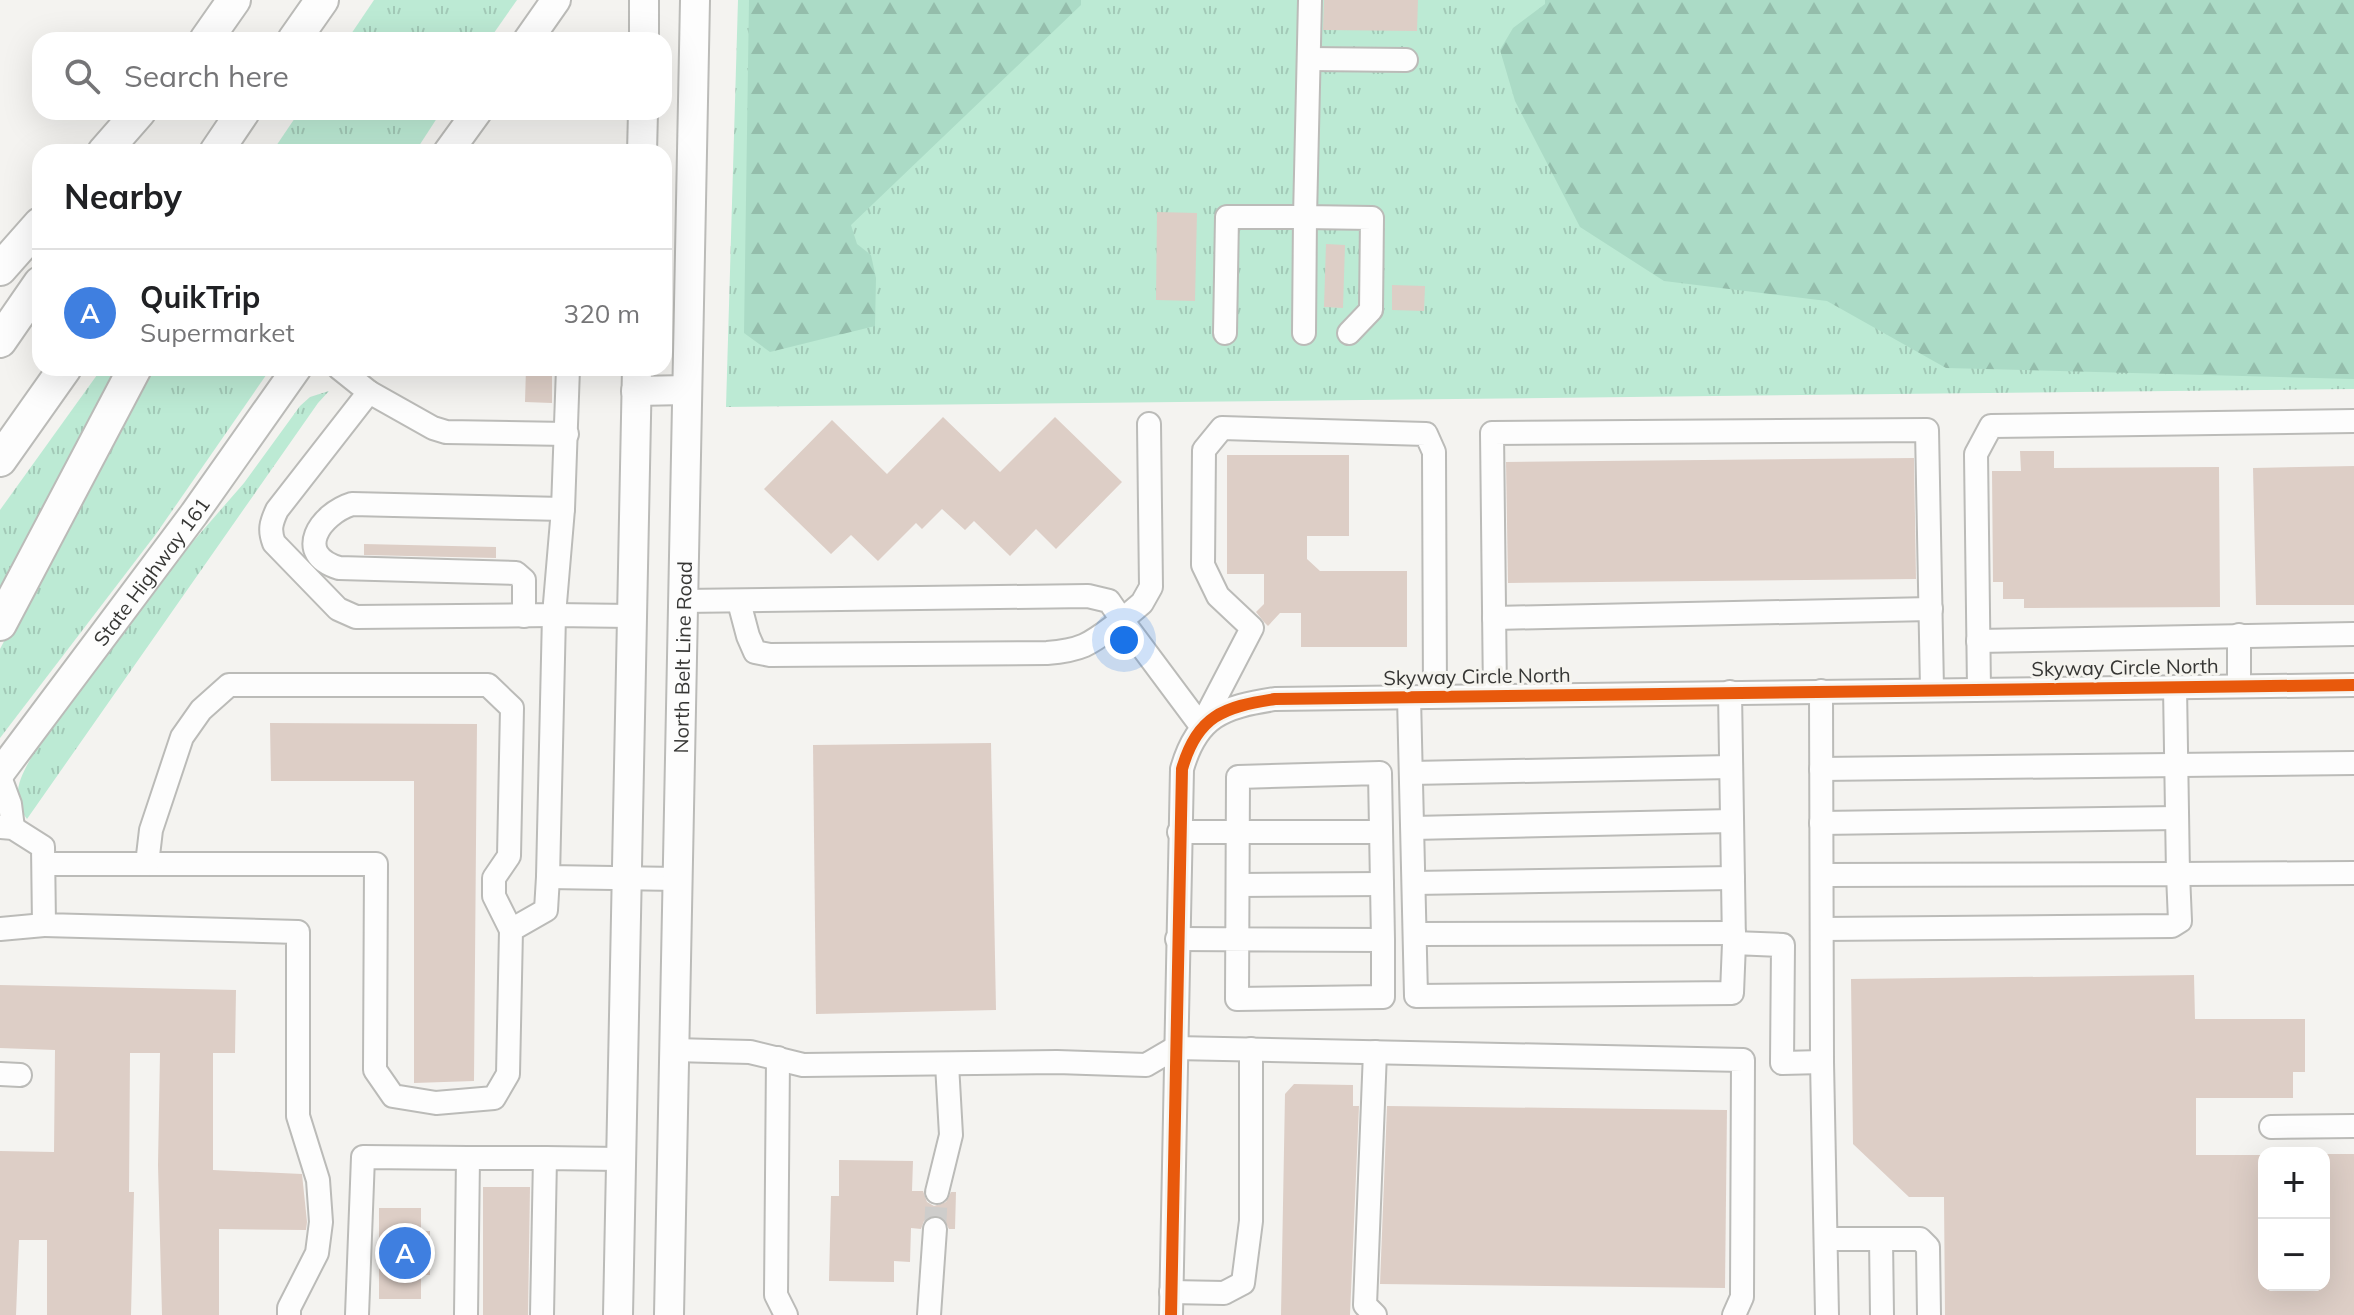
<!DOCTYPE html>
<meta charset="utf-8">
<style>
:root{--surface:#fff;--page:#f6f6f6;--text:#202124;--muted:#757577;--line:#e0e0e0;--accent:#797976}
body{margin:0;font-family:Mulish,sans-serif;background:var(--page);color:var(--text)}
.controls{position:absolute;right:24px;bottom:24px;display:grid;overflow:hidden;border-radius:16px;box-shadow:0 8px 32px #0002}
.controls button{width:72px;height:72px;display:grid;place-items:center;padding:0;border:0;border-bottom:2px solid var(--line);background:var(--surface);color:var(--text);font:40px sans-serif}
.you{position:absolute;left:1124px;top:640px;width:28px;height:28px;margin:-20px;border:6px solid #fff;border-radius:50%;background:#1a73e8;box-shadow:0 0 0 12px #1a73e833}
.badge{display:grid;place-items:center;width:52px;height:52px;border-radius:50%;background:var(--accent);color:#fff;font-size:26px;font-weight:700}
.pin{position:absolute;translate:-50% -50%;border:4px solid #fff;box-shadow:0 2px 8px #0006}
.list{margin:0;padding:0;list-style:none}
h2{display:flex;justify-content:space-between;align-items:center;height:104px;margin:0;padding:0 32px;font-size:34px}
h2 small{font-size:26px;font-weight:400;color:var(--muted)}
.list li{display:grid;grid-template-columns:52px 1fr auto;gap:24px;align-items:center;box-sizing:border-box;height:128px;padding:0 32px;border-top:2px solid var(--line)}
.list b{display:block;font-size:30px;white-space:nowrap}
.list p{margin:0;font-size:26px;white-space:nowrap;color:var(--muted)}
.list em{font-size:26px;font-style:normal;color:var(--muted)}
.icon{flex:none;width:44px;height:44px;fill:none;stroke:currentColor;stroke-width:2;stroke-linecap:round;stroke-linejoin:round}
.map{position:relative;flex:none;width:2354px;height:1315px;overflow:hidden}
.search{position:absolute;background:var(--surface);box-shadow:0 8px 32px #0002;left:32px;top:32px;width:640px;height:88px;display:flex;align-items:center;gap:20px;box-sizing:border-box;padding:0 28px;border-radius:24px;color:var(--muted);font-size:30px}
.panel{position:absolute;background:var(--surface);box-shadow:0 8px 32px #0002;left:32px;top:144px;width:640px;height:232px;border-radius:24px}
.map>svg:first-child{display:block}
.grass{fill:url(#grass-tufts)}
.forest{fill:url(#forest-firs)}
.building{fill:#ddcec6}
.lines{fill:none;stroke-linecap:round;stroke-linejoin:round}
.minor-tunnel{stroke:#cecdcb;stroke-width:22;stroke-dasharray:22 11;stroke-linecap:butt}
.minor-casing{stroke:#bbbbb8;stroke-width:26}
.major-casing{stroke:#bbbbb8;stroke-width:32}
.highway-casing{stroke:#bbbbb8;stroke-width:36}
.minor{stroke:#fdfdfd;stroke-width:22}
.major{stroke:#fdfdfd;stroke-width:28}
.highway{stroke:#fdfdfd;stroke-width:32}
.cycleway-casing{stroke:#f5f4ef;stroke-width:17}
.cycleway{stroke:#e8590c;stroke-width:12}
.labels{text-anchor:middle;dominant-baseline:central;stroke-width:6;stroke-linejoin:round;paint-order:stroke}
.street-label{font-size:20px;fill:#373735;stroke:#f5f4ef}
</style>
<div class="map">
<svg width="2354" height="1315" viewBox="0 0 2354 1315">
<defs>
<pattern id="grass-tufts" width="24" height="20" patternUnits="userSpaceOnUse" patternTransform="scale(2)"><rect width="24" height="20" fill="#bcead4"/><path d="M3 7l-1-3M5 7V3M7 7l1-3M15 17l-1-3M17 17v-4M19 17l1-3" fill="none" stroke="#a2c9b7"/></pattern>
<pattern id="forest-firs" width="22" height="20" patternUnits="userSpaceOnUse" patternTransform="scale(2)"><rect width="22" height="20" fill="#abdbc6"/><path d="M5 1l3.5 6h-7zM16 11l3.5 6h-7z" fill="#94bdab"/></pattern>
</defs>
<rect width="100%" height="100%" fill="#f4f3f0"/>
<g class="grass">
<polygon points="374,0 517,0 489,40 347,40"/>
<polygon points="738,0 2354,0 2354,389 726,407"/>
<polygon points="299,112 441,112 415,152 272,152"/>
<polygon points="102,368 120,368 0,596 0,510"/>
<polygon points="147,368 271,368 156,534 0,738 0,649"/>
<path d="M329,391l-11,12 -291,416c-19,-24 -5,-45 8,-68l142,-191 67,-77 56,-77 10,-9z"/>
</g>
<g class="forest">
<polygon points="749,0 1081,0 1081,5 851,225 857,244 871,255 876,278 875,326 770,352 744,333"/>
<polygon points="1545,0 2354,0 2354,379 1946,368 1827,301 1664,281 1580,227 1515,101 1500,50 1513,28 1545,4"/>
</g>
<g class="building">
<polygon points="1324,0 1418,0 1417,31 1323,30"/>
<polygon points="1157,212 1197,213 1195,301 1156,300"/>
<polygon points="1326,244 1345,245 1343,308 1324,307"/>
<polygon points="1392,285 1425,286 1424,311 1392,310"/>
<polygon points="526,368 552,368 552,403 525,402"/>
<polygon points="943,417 1000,472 1055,417 1122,482 1056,549 1036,529 1010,556 974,521 965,530 942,509 922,529 916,523 878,561 851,535 831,554 764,489 832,420 887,474"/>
<polygon points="2020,451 2054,451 2054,468 2219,467 2220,607 2024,608 2024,599 2003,599 2003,582 1993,582 1992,471 2021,471"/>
<polygon points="1227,455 1349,455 1349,536 1307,536 1307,559 1320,571 1407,571 1407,647 1301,647 1301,613 1280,613 1268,626 1264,622 1256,612 1264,604 1264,574 1227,574"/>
<polygon points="1914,458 1916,579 1508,583 1506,462"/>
<polygon points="2354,466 2354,605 2256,605 2253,468"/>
<polygon points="364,544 496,547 496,558 364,555"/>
<polygon points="270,723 477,724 474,1081 414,1083 414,781 271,781"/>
<polygon points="991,743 996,1010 816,1014 813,745"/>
<polygon points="2194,975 2195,1019 2305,1019 2305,1072 2293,1072 2293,1098 2196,1098 2196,1155 2264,1155 2264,1285 2324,1285 2324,1154 2354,1154 2354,1315 1945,1315 1944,1197 1909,1197 1853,1144 1851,979"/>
<polygon points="0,985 236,990 235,1053 213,1053 213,1170 302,1174 307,1222 306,1230 219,1229 219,1315 162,1315 158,1165 160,1053 130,1053 129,1192 134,1192 131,1315 47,1315 47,1240 19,1240 16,1315 0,1315 0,1151 54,1152 55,1050 0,1048"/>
<polygon points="1294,1084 1353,1085 1353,1106 1359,1106 1350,1315 1281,1315 1285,1094"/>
<polygon points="1387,1106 1727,1110 1725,1288 1380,1284"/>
<polygon points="839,1160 913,1161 912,1191 923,1191 927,1202 934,1206 946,1202 951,1192 956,1192 955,1229 949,1229 943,1218 935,1215 924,1221 921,1229 911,1228 910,1262 894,1261 894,1282 829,1281 831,1196 839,1196"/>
<polygon points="483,1187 530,1187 528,1315 483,1315"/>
<polygon points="379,1208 421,1208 421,1231 430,1231 430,1275 421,1275 421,1299 379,1299"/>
</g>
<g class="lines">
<polyline class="minor-tunnel" points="935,1229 937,1192"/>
<g class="minor-casing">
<g id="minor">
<polyline points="1310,0 1305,217 1372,218 1371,310 1349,333"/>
<polyline points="1309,59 1406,60"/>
<polyline points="1225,333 1227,217 1305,217 1304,333"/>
<path d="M339,368l30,24 -92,118c-6,13 -8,20 -3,33l64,66 18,8 198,-2 9,-106 5,-141"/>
<polyline points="369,392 433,428 446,432 567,434"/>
<polyline points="683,601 1088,596 1109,601 1122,620 1142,603 1151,587 1149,424"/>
<path d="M739,602l9,34 7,16 15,3 277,-2c39,-3 45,-11 75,-33l79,106 51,-98 -34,-32 -15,-31 1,-115 18,-22 204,6 8,18 1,244"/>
<path d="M524,616v-36l-8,-7 -177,-5c-46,-14 -19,-54 13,-64l211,5"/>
<polyline points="631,616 554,615 548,877 678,879"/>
<polyline points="1494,618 1931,609"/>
<polyline points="2239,635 2239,686"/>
<polyline points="1978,641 2354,634"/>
<polyline points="2175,687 2178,874 2354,873"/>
<polyline points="1979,689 1976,454 1991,426 2354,421"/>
<polyline points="1821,691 1822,1062 1827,1315"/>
<polyline points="1730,692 1734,943"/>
<polyline points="1495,696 1492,433 1927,430 1932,689"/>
<polyline points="1409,697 1416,996 1732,993 1734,943 1783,945 1782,1063 1822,1062"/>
<polyline points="1821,769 2354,763"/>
<polyline points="1411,773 1731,767"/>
<polyline points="0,777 10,804 13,828"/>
<polyline points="1821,823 2177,818"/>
<polyline points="0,827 13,828 43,847 44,925 298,932 298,1116 318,1180 321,1222 317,1253 289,1308 289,1315"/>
<polyline points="1413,828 1732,821"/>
<polyline points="1179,832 1381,832"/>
<polyline points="44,864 376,864 375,1070 393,1096 436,1103 494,1098 508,1074 511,930 546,910 548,877"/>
<polyline points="147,864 151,830 182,737 201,710 229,685 488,685 512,708 509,856 494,878 494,896 511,930"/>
<polyline points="1822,875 2178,874 2180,921 2172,926 1822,929"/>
<polyline points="1414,883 1733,878"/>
<polyline points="1238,885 1382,884"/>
<polyline points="0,929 44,925"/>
<polyline points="1415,934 1734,933"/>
<path d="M1177,939l206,1 -3,-167 -142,4c0,74 0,148 -1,222l146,-2v-57"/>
<polyline points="674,1050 750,1052 803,1065 1057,1062 1146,1065 1175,1048 1743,1060 1742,1297 1734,1315"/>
<polyline points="1375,1052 1365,1305 1375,1315"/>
<polyline points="778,1058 776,1295 786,1315"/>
<polyline points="0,1074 20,1075"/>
<polyline points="2271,1127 2354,1126"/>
<polyline points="937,1192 951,1135 947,1064"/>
<polyline points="1826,1239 1881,1239 1882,1315"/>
<polyline points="1881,1239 1920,1239 1928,1247 1929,1315"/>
<polyline points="1171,1292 1224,1293 1243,1283 1251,1221 1251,1049"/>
<polyline points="357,1315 363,1157 468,1158"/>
<polyline points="466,1315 468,1158 545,1158"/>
<polyline points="542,1315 545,1158 620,1159"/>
<polyline points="929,1315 935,1229"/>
<path d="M1171,1315l11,-546c15,-53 41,-62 93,-70l1079,-14"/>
</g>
</g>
<g class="major-casing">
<g id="major">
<polyline points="528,40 556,0"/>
<polyline points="644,40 644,0"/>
<polyline points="448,152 477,112"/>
<polyline points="642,152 643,112"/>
<polyline points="636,391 687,390"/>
<path id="s1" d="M0,773l194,-259 103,-146"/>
<polyline points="618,1315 637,368"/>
<path id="s2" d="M669,1315l26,-1315"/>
</g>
</g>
<g class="highway-casing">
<g id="highway">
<polyline points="206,40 234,0"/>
<polyline points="294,40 322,0"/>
<polyline points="104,152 139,112"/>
<polyline points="216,152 243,112"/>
<polyline points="0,269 40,224"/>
<polyline points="0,341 40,283"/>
<polyline points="0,460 65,368"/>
<polyline points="0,624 135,368"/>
</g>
</g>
<use href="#minor" class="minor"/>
<use href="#major" class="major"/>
<use href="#highway" class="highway"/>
<g class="cycleway-casing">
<path id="cycleway" d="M1171,1315l11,-546c15,-53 41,-62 93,-70l1079,-14"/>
</g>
<use href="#cycleway" class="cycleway"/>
</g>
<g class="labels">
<g class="street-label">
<text stroke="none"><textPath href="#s1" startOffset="252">State Highway 161</textPath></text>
<text stroke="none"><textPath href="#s2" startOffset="658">North Belt Line Road</textPath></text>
<text transform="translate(2125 667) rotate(-1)">Skyway Circle North</text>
<text transform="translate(1477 676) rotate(-1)">Skyway Circle North</text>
</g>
</g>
</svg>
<div class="controls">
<button>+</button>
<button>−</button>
</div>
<div class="you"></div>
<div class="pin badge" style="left:405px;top:1253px;background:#3f7fe0">A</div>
<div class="search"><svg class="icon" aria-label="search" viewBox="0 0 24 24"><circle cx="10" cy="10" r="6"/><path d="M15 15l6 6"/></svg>Search here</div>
<section class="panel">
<h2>Nearby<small></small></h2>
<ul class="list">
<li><span class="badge" style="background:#3f7fe0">A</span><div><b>QuikTrip</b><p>Supermarket</p></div><em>320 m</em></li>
</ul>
</section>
</div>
